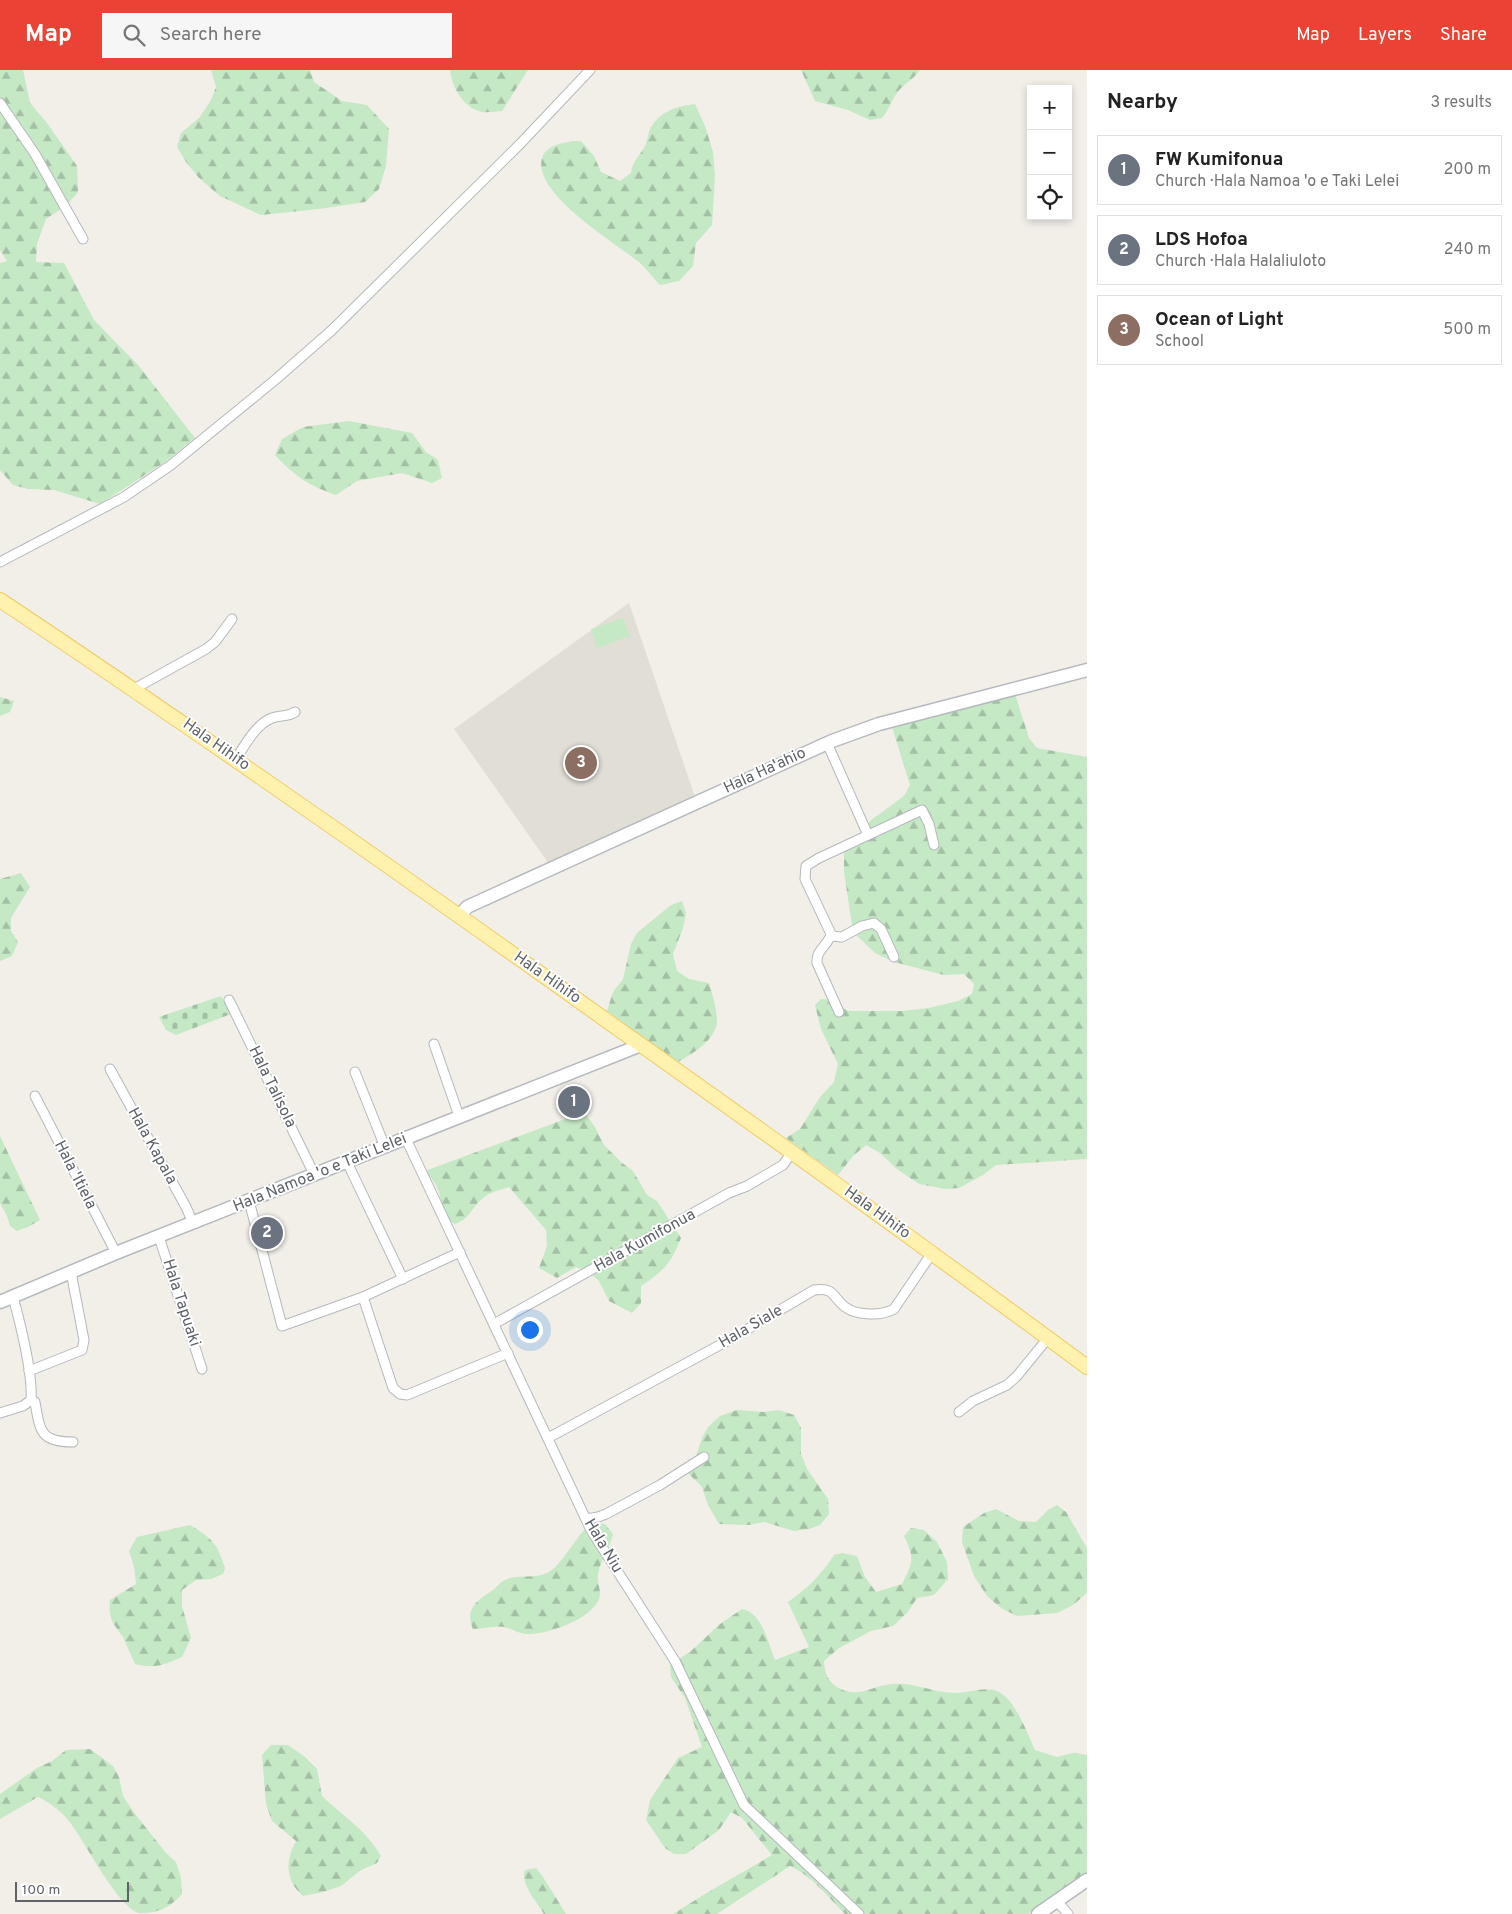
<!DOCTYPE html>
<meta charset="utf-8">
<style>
:root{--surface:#fff;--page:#f6f6f6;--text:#222;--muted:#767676;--line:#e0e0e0;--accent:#ea4335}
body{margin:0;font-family:Overpass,sans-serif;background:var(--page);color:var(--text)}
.controls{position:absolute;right:15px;top:15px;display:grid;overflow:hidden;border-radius:0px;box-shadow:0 2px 8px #0003}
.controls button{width:45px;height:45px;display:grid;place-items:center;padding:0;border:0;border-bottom:1px solid var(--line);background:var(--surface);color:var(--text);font:25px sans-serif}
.scale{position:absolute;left:15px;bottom:12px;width:114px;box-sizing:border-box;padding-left:5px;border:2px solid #5f6368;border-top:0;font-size:14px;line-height:18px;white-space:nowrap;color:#5f6368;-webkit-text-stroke:4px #fff;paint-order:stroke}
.you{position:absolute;left:529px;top:1259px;width:18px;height:18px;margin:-12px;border:4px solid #fff;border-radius:50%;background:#1a73e8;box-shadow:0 0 0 8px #1a73e833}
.badge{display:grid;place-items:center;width:32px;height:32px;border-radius:50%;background:var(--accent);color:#fff;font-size:16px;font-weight:700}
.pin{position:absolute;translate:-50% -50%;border:2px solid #fff;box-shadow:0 1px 5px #0006}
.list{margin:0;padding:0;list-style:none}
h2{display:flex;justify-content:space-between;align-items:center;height:65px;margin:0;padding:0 20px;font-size:21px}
h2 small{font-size:16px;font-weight:400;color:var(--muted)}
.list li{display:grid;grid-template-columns:32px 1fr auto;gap:15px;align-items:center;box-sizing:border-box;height:70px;margin:0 10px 10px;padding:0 10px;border:1px solid var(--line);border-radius:0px}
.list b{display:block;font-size:19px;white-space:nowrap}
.list p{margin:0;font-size:16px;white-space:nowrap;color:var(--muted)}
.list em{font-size:16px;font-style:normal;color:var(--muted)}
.icon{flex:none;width:28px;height:28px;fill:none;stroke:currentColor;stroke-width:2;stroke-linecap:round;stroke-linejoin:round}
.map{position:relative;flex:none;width:1087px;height:1844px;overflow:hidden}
header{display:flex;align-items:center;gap:30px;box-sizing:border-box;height:70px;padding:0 25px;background:var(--accent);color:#fff}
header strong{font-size:24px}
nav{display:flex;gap:28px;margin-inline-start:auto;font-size:18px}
.search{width:350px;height:45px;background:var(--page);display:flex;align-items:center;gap:12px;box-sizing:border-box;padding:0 18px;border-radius:0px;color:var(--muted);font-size:19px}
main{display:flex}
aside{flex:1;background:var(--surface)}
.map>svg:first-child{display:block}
.education{fill:#e1ded6}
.green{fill:#c5e8c5}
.forest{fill:url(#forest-firs)}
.cemetery{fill:url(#cemetery-stones)}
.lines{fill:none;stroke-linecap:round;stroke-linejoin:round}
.street-casing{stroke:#b5b8bc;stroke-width:11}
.secondary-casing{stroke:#b6babf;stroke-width:15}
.primary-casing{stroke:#f2c960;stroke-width:16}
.street{stroke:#fff;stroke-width:9}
.secondary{stroke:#fff;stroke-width:12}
.primary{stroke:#fff2af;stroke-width:14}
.labels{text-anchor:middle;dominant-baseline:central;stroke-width:4;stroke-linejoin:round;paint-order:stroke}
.street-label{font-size:16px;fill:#5f6368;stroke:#fff}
</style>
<header>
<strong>Map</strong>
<div class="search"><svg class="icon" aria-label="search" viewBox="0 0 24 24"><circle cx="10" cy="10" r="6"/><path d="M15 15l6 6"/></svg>Search here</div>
<nav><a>Map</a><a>Layers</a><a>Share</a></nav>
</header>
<main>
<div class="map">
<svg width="1087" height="1844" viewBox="0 0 1087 1844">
<defs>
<pattern id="forest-firs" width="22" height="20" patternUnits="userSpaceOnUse" patternTransform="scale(1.25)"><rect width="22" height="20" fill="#c5e8c5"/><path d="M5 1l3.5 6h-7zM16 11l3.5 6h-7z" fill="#a3c0a4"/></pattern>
<pattern id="cemetery-stones" width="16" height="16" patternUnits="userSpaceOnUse" patternTransform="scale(1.25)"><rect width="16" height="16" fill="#c5e8c5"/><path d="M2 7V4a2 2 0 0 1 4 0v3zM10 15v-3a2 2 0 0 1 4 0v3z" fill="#a3c0a4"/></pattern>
</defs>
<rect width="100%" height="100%" fill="#f1efe8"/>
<polygon class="education" points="629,533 695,727 549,794 454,659"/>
<polygon class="green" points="623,548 630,566 597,578 591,559"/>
<g class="forest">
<polygon points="0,0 23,0 30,33 47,53 77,96 78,122 67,135 46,149 37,174 36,192 64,193 94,250 138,295 195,368 165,392 100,434 54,420 28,419 13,415 0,400 0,193 7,191 0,180"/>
<polygon points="211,0 310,0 314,12 342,31 367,35 389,59 386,96 379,119 365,132 319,139 261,145 220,126 199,108 186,92 177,77 181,63 199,48 211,30 216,17"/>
<path d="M450,0h78l-26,41c-6,0 -14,2 -20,1 -18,-4 -30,-24 -32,-42z"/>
<path d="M801,0h119c-6,9 -19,16 -23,23 -6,8 -8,17 -15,25l-12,2 -22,-10 -33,-9z"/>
<path d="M695,34l10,22 8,26 2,24 -3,49 -16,18 -3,23 -14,15 -19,4c-7,-7 -13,-16 -21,-23 -24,-19 -107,-69 -97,-104 4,-14 27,-17 39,-17l13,15 7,16 19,9 11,-8c2,-13 8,-16 14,-27 3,-6 3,-14 6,-19 10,-16 26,-21 44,-23z"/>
<path d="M349,351l63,12 14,19 12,8 4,18 -10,5 -30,-10 -45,8 -21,14c-28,-10 -40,-18 -61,-40l7,-16 21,-12z"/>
<polygon points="1015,624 1029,668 1037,678 1087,687 1087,1089 996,1095 983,1105 959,1118 945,1119 919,1114 897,1099 880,1083 866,1075 853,1086 838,1105 786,1068 800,1059 820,1027 834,1012 838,994 821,959 815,935 821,929 833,930 848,941 902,941 928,938 958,931 972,924 974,914 964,904 944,905 894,892 875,883 853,862 844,802 844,783 870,751 904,726 910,715 892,657"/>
<polygon points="0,627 14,631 10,642 0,646"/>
<polygon points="21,803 30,817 11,848 11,861 18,872 12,886 0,891 0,809"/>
<path d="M682,831l4,12 -3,15 -10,26 4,17 12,8 20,4c3,11 8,26 8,38 -1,19 -25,33 -39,41l-71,-51 6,-19 10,-13 8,-35 6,-11 34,-28z"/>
<path d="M584,1042l11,15 9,18 17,17 12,9 14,24 10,6 24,37c-10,25 -17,33 -40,48v17l-9,10 -23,-12 -10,-20 -9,-8 -14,-6 -19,11 -18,-10 8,-22 -1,-16 -37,-43c-9,3 -20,5 -27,12 -11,9 -12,20 -27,25 -14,-8 -12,-18 -16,-32 -3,-9 -8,-14 -14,-21z"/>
<polygon points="0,1066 40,1150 28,1157 17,1161 10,1156 7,1146 0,1133"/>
<polygon points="737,1340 763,1342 779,1340 794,1345 801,1358 801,1384 807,1399 828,1429 829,1444 820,1455 809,1459 794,1461 764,1452 749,1455 719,1454 708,1435 702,1417 686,1401 696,1387 702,1368 708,1357 720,1346"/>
<polygon points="1057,1435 1066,1442 1087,1478 1087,1523 1073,1535 1057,1543 1017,1546 1001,1538 987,1526 974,1506 962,1472 963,1457 984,1443 996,1439 1019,1451 1036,1452 1048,1440"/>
<path d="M592,1452l13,2 8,10c-3,14 -12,25 -15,39 -2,11 6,19 -1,30 -11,18 -51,32 -72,31 -7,-1 -14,-6 -21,-7 -9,-2 -21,2 -31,2 -9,-21 5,-29 20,-39 4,-3 7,-8 12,-10 12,-6 29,-1 42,-7 15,-7 30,-39 45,-51z"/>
<path d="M190,1455c23,14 27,18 35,43l-2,6 -12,5 -15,1 -14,10v16l9,32 -9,19c-18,8 -27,12 -47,7 -4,-9 -8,-18 -12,-27 -10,-14 -15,-18 -13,-37l26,-16 -2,-18 -5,-15 8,-14z"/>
<path d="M911,1458l13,2 13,12 10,20 1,17 -14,16 -17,3 -10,15 -14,13 -22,5 -32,17 -15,13c0,9 3,18 10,24 23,16 35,1 58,-1 21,-2 40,8 61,9 14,1 33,-8 46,-1 17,9 28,41 36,58l22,7 16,-4 14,2v119l-59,40h-183c-17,-17 -33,-38 -55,-48l-73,48h-44l32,-20 67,-39 -30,-37 -11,-6 -12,18 -33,24h-12l-9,-6 -19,-28 4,-20 28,-42 24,-11 -17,-49 -14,-21 -1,-12 21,-14 29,-27 22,-15c20,3 26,34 33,51l34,-13 -21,-45c19,-13 34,-28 46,-47l8,-2 15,3 8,21 11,15 26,-8c11,-22 13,-25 2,-48z"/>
<path d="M271,1675h17l16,11 13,13 5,27c21,20 44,34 59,60l-4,7 -16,7 -20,16 -18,6 -20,4c-18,-16 -18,-34 -7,-55l-24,-20 -6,-17 -4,-49z"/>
<path d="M90,1679l23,17 6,11 4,19 12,18 31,39 10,9 5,16 1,16c-11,13 -24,20 -43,19 -22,-6 -55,-74 -71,-93 -9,-11 -18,-17 -30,-23l-38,22v-25l37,-26 15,-7 14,-11z"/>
<path d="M536,1798l7,9 23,37h-22c-7,-12 -24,-30 -19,-44z"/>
</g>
<polygon class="cemetery" points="221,926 231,944 176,965 166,960 159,947"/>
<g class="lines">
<g class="street-casing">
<g id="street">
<polyline points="0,33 35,84 83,169"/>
<polyline points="0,492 124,427 171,395 275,310 332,260 521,73 590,0"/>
<polyline points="134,619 206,579 215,572 232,549"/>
<polyline points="827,673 868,765"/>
<path d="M236,689c9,-14 20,-35 36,-41 8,-3 16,-1 23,-6"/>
<polyline points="831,866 842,867 862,856 874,853 881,859 894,887"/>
<polyline points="229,930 314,1104"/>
<path d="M839,942l-22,-49c-1,-14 11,-17 14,-29l-26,-55 1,-13 13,-8 103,-48 7,14 5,21"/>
<polyline points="434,974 459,1046"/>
<polyline points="110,999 186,1137 193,1153"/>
<polyline points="355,1002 385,1077"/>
<polyline points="35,1026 116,1183"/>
<polyline points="406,1069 591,1460 675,1591 744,1735 859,1844"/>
<polyline points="347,1092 403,1209"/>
<polyline points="249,1131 282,1256 363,1227"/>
<polyline points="159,1167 202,1299"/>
<polyline points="460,1182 363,1227 393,1318 400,1324 407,1325 508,1283"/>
<path d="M13,1227c7,25 20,77 18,103"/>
<polyline points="494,1254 729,1123 747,1116 783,1095 792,1082"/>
<polyline points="29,1301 82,1280 84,1270 71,1202"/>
<path d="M31,1330l4,2c5,29 5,40 38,40"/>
<polyline points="959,1342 973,1331 1007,1315 1017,1306 1048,1268"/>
<polyline points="0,1343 23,1336 31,1330"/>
<path d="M548,1368l181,-98 85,-50c21,-3 18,7 31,17 12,9 37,9 49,2l38,-56"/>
<polyline points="586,1449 598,1447 606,1444 660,1415 704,1387"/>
<polyline points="1056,1830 1068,1844"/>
</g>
</g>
<g class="secondary-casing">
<g id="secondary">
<polyline points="460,846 467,837 832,671 879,654 1087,600"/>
<polyline points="0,1232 116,1183 641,975"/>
<polyline points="1038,1844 1087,1810"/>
</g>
</g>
<g class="primary-casing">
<path id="primary" d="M0,530c206,137 408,279 610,423 160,113 319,227 477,344"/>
</g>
<use href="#street" class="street"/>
<use href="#secondary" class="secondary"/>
<use href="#primary" class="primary"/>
</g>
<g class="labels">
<g class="street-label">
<text transform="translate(216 675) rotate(35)">Hala Hihifo</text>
<text transform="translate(765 701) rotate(-25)">Hala Ha'ahio</text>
<text transform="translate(547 908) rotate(35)">Hala Hihifo</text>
<text transform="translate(272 1017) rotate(64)">Hala Talisola</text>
<text transform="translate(152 1076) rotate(61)">Hala Kapala</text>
<text transform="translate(320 1103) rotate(-22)">Hala Namoa 'o e Taki Lelei</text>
<text transform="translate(75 1105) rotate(63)">Hala 'Itiela</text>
<text transform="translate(877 1143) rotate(36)">Hala Hihifo</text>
<text transform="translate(645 1171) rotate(-29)">Hala Kumifonua</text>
<text transform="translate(181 1233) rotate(72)">Hala Tapuaki</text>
<text transform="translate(751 1257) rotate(-30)">Hala Siale</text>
<text transform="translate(603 1476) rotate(59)">Hala Niu</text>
</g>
</g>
</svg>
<div class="controls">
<button>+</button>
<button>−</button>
<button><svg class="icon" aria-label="locate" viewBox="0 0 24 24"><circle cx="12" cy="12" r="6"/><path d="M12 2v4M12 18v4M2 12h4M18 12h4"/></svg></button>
</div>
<div class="scale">100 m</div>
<div class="you"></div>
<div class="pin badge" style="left:574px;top:1032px;background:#6b7280">1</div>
<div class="pin badge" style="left:267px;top:1163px;background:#6b7280">2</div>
<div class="pin badge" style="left:581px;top:693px;background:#8d6e63">3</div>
</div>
<aside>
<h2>Nearby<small>3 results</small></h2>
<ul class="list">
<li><span class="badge" style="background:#6b7280">1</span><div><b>FW Kumifonua</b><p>Church · Hala Namoa 'o e Taki Lelei</p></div><em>200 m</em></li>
<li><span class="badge" style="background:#6b7280">2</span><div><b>LDS Hofoa</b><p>Church · Hala Halaliuloto</p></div><em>240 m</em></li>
<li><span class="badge" style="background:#8d6e63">3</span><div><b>Ocean of Light</b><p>School</p></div><em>500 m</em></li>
</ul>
</aside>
</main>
